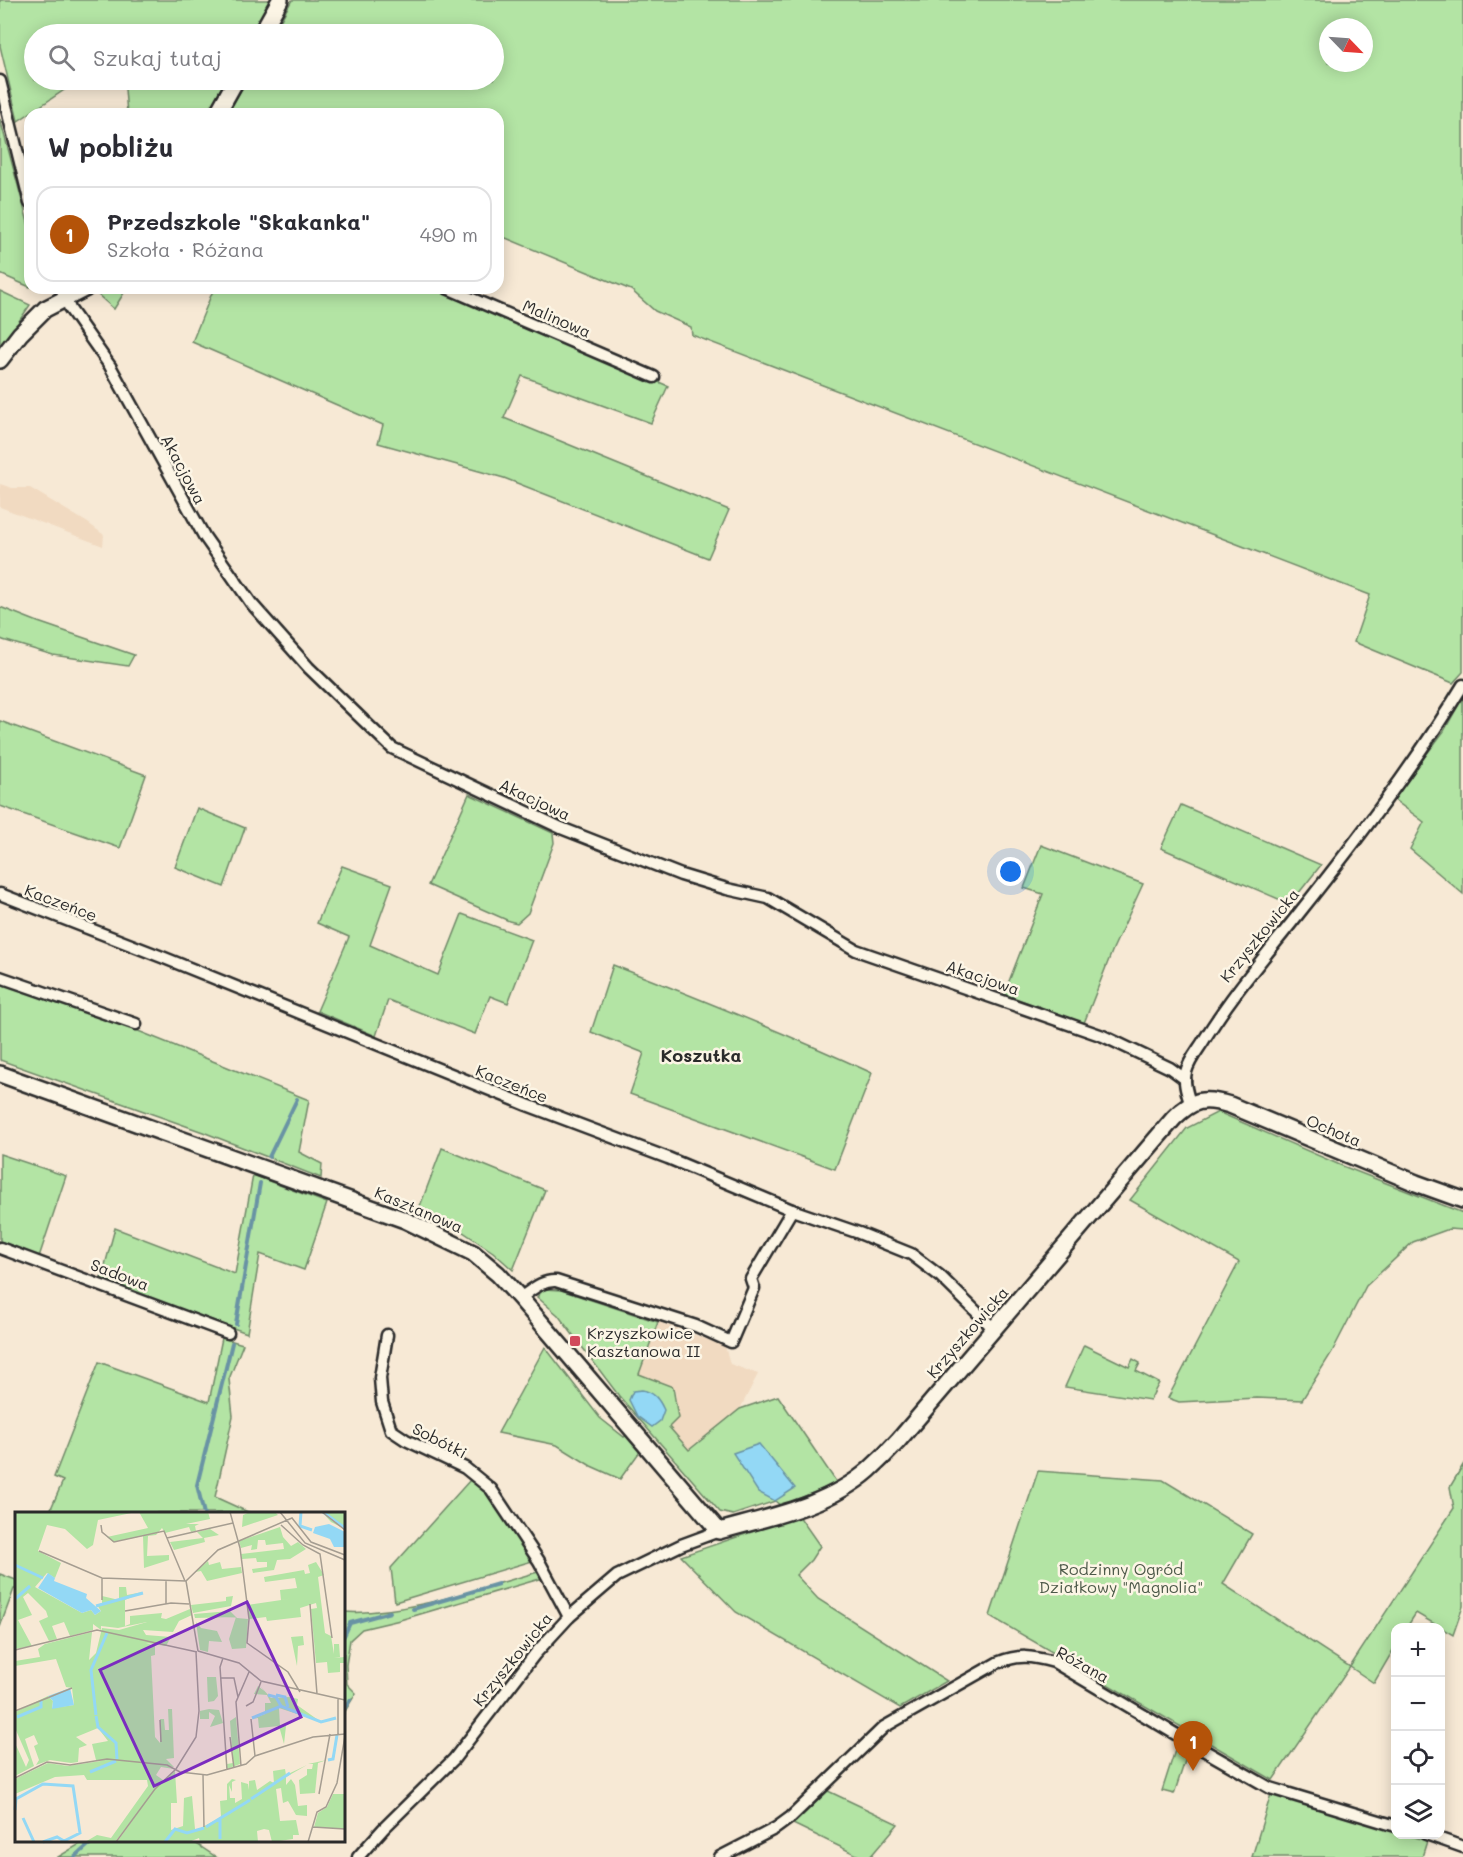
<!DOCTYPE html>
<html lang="pl">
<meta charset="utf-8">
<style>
:root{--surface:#fff;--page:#f2f2f3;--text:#2b2b33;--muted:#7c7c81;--line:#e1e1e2;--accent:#b45309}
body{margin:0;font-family:Mali,sans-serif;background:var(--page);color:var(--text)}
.controls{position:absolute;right:18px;bottom:18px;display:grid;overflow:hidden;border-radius:12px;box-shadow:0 3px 15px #0003}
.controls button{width:54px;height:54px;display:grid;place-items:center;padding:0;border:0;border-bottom:2px solid var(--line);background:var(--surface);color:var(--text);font:30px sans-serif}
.compass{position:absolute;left:1319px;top:18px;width:54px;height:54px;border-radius:50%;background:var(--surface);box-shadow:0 3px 15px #0003;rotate:115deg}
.you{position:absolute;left:1011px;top:872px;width:21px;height:21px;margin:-15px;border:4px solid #fff;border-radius:50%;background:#1a73e8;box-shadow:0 0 0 9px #1a73e833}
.badge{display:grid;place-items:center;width:39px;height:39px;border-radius:50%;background:var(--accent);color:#fff;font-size:20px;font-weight:700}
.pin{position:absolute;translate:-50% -50px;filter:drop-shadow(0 2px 3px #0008)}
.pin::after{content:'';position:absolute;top:32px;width:21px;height:18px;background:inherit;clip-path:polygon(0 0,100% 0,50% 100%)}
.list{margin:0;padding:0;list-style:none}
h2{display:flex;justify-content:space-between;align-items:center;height:78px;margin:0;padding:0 24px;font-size:26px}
h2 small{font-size:20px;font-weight:400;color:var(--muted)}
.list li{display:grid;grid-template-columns:39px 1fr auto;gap:18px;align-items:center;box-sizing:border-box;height:96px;margin:0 12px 12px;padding:0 12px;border:2px solid var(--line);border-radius:18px}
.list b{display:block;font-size:22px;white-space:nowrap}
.list p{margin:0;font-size:20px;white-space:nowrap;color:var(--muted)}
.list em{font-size:20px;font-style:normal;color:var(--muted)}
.icon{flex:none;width:33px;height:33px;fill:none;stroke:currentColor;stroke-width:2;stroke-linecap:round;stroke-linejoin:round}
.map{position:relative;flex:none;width:1463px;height:1857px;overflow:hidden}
.search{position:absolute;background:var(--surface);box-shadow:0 3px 15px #0003;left:24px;top:24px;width:480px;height:66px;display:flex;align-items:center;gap:15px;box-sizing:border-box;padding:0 21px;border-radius:33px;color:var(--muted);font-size:22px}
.panel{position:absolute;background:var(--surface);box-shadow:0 3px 15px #0003;left:24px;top:108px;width:480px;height:186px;border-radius:18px}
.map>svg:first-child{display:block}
.built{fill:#f1dac1}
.green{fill:#b3e4a4;stroke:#6f8868;stroke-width:1.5;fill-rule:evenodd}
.water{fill:#93d8f5;stroke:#6993a4;stroke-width:1.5}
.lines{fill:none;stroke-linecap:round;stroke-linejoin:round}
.stream{stroke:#6993a4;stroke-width:4}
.street-casing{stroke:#2b2b2b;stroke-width:15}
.secondary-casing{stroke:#2b2b2b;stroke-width:20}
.street{stroke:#fcf5e5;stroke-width:10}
.secondary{stroke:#fcf5e5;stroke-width:15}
.poi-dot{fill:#d1495b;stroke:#fcf5e5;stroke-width:2}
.labels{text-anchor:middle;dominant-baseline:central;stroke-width:5;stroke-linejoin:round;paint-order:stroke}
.street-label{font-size:16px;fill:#2b2b2b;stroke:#fcf5e5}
.poi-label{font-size:16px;fill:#2b2b2b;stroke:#fcf5e5;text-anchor:start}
.park-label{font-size:16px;fill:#4d5949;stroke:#fcf5e5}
.neighbourhood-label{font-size:18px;font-weight:bold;fill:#2b2b2b;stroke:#fcf5e5}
.inset-river{fill:none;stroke:#93d8f5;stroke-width:3}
.inset-road{fill:none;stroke:#a59d91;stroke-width:1.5}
.view{fill:#7b2cbf;fill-opacity:0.15;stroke:#7b2cbf;stroke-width:3}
.inset-edge{fill:none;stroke:#2b2b2b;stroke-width:3}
</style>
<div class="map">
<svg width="1463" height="1857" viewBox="0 0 1463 1857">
<rect width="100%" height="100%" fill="#f7e9d5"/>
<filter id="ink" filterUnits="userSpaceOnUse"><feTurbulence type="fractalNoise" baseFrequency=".0167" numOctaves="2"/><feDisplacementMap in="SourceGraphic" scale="12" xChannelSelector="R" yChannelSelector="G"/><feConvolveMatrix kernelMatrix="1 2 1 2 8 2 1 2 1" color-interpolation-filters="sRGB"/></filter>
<g filter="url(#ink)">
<g class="built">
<polygon points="0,484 12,488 30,488 88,523 104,535 103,546 0,507"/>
<polygon points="658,1322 725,1346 730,1364 758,1374 740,1409 689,1450 669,1427 677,1418 675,1388 639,1374"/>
</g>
<g class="green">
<polygon points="0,0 271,0 253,34 34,34 34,80 79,80 18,121 0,46"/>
<path d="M292,0h1171v672l-10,11 -99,-41 16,-47 -678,-260 -1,-8 -36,-16 -24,-21 -125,-52 -8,3v-127h-271l20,-34h247v-46h-221zM1328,27h36v36h-36z"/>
<polygon points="113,80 228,80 210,114 127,114 125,89"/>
<polygon points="0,119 30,230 30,287 0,274"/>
<polygon points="103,288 127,288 114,309 97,294"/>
<polygon points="214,288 440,288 668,386 651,423 522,376 504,418 729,510 708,558 504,478 378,443 383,425 192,342"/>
<polygon points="0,291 30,305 0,349"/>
<polygon points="0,607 38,622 134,655 128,666 53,655 3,640 0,638"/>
<polygon points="1463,697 1463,894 1410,849 1424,822 1393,799 1444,731"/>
<polygon points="0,721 146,775 120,848 0,806"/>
<polygon points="469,794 553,833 554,843 528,913 517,923 509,921 428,885"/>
<polygon points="1181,805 1321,865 1290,904 1161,848"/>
<polygon points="197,808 245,828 224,887 175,867"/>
<polygon points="1041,845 1143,884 1113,949 1084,1023 1004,994 1043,894 1024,888"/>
<polygon points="342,866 392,884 370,945 438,975 462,914 532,940 508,1003 490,996 475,1034 388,1000 376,1036 317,1011 349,937 317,923"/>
<path d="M613,965c88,34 174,69 259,108l-37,96 -205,-75 14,-41 -53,-21z"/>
<polygon points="0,981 116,1022 309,1100 299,1152 322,1164 321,1178 203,1132 0,1060"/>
<polygon points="1218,1112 1340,1165 1463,1213 1463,1230 1449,1229 1413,1242 1366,1286 1332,1352 1302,1400 1257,1398 1179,1402 1168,1398 1239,1262 1130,1200 1187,1128"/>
<polygon points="442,1148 545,1190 513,1270 493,1252 460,1230 417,1214"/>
<polygon points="0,1154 66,1176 39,1257 0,1241"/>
<polygon points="253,1175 327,1203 304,1270 260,1254 247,1333 101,1280 115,1228 235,1274"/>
<polygon points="544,1289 561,1290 658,1322 639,1374 673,1387 678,1418 669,1427 689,1450 740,1409 778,1396 837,1483 781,1506 775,1501 733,1515 720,1512 619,1396 558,1315 537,1297"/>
<polygon points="222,1338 243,1344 229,1379 233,1416 215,1497 250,1513 49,1513 63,1481 54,1477 99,1362 209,1402"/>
<polygon points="1084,1345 1129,1367 1133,1359 1140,1363 1136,1371 1159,1383 1150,1400 1065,1387"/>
<polygon points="545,1347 600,1418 624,1437 629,1434 641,1450 620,1479 591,1466 557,1445 498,1433"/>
<polygon points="1463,1465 1463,1606 1453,1635 1416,1613 1407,1627 1396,1628 1395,1647 1374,1683 1350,1667 1273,1780 990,1616 1038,1471 1163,1480 1252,1534 1223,1584 1350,1667 1454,1508 1450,1487"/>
<polygon points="470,1480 487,1494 532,1561 395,1602 391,1568"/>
<polygon points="799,1516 820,1546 811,1560 796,1575 818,1599 947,1681 900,1708 736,1612 681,1556"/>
<path d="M538,1572l5,6 -143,42 -38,9 -12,11 -4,25 1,19 9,9 -12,20v-101c59,4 136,-24 194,-40z"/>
<polygon points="0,1574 16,1580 16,1589 14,1589 0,1627"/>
<polygon points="1177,1744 1197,1755 1194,1763 1185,1761 1174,1794 1162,1791"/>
<polygon points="828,1791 898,1824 870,1857 861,1857 793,1824"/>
<polygon points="1271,1794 1380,1825 1395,1831 1396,1834 1407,1835 1427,1841 1422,1857 1252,1857"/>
<polygon points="82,1841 192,1841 216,1857 58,1857 80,1844"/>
</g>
<g class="water">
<path d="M642,1390c12,2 17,9 22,20l-4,11 -8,6 -15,-11 -8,-16 4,-9z"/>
<polygon points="759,1444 795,1488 775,1501 758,1492 733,1453"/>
</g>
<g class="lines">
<g class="stream">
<polyline points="269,1157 297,1099"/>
<polyline points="236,1324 260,1183"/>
<polyline points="204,1514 197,1485 232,1343"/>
<polyline points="413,1609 498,1584"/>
<polyline points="344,1636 350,1623 390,1612"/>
<polyline points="344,1709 350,1700"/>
<polyline points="75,1857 94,1840"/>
</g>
<g class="street-casing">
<g id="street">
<polyline points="0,81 30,203"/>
<polyline points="61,288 70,309 110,366 204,536 251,603 309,668 392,748 561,828 681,875 727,889 768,898 856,950 1103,1036 1170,1068 1185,1079"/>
<polyline points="447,288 654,377"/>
<polyline points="0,894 162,957 527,1105 668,1158 792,1210 859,1233 911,1254 940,1276 994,1329"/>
<polyline points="0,977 136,1024"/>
<path d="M1190,1103c-3,-10 -7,-21 -4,-31 3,-12 12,-22 18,-32 28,-46 63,-86 96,-128 58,-73 115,-148 163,-227"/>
<polyline points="0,1248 228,1333"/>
<path d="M520,1298c12,-8 22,-18 36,-17l140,45 35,16 23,-54 -3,-9 41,-69"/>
<polyline points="387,1335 380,1378 382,1402 391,1430 406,1440 465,1468 491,1489 539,1561 569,1617"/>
<polyline points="1426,1834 1463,1847"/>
<polyline points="358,1857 384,1828 454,1759 535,1654 569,1617 617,1576 681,1545 719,1531"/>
<path d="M720,1857l56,-29 15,-11 93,-90 113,-64c22,-9 34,-7 57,-1l123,73 93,53 126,38"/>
</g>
</g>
<g class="secondary-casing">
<g id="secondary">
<polyline points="261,34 280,0"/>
<polyline points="217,114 236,80"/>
<polyline points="0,360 20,334 45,309 86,288"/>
<path d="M0,1074l405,146 68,33 25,21 22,24 199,233c50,-14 109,-25 150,-61 10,-9 20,-19 29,-29l276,-323c19,-19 30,-21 56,-13l186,78 47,17"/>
</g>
</g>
<use href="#street" class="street"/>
<use href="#secondary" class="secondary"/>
</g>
</g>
<rect class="poi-dot" x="569" y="1335" width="12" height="12" rx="3"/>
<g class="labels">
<g class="street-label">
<text transform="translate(557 318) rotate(23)">Malinowa</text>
<text transform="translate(184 469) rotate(62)">Akacjowa</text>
<text transform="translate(535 799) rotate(25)">Akacjowa</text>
<text transform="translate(61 902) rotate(21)">Kaczeńce</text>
<text transform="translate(1259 935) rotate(-51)">Krzyszkowicka</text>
<text transform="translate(983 977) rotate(19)">Akacjowa</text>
<text transform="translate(512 1083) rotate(22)">Kaczeńce</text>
<text transform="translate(1334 1130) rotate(23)">Ochota</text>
<text transform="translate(419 1209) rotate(23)">Kasztanowa</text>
<text transform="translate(120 1274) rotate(21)">Sadowa</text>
<text transform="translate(967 1332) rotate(-49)">Krzyszkowicka</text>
<text transform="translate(440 1440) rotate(27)">Sobótki</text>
<text transform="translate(512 1659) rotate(-51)">Krzyszkowicka</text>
<text transform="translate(1083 1664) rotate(29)">Różana</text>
</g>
<g class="poi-label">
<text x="587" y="1332">Krzyszkowice<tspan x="587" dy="18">Kasztanowa II</tspan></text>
</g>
<g class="park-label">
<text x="1121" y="1568">Rodzinny Ogród<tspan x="1121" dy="18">Działkowy "Magnolia"</tspan></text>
</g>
<g class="neighbourhood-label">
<text x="701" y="1055">Koszutka</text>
</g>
</g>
<g transform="translate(15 1512)">
<rect width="330" height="330" fill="#f7e9d5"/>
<path d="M0,0h121l-38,8 -5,25 -6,4 -22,-20 -18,-4 -9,26 23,12 -6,15 -8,-5 -12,14 47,26 9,-3 4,5 6,-4 -4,-6 5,-2v-7l17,4v-13h7l1,8 16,-3 -18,8v26l5,-2v-8l32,-3 -1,5 5,1 24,-10 2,6 -13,6 -6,11 -30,-2 3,5 25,2 -5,9 -20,-3 9,3v9l-4,1 4,81 5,6v-24h4l1,11h4l-1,-21h4l2,49 -8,1 8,8 -78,-7 -4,-16 16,-3 -10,-13 -22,9 11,8 -8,3 -1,14 -7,1 -21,-3 -14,5 3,-5 -5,-14 4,-2 -4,-9 -9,4 9,27 -19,10v-33l11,24 3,-7 -14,-32v-16l33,-16 5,5 -1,7 22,-3 -2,-17 -6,-1 -10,-28 -41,7v-5l25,-4 -2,-8 7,-5 47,-12 -3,28 7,-7 6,-25 17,2 28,-8 -29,6 -17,-2v4l-8,-6v6l-23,6 -6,-14 -12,4 5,13 -8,2 -10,-20 9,-4 -2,-6 -18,-18 -5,4 9,18 -14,5 14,26 -17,3zM124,0h69l2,7 -24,5h13l-4,2 1,5 -5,1 -2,-5 -24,6 -3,-5 -6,7 -8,1 -1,20 22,-1v5l-25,8 -1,-32 -30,6 -6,-5 41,-9zM235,0h25l3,3 -36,12 1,-12zM307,0h23v17l-14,-7zM265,15l3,10 8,9 7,-4 8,7 -16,10 -13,1 -3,10 -21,3 -1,-4 15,-2v-5h-10l-1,-4 -14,1 -1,-5 43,-5 -1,-6 -17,2 -1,-5h-7l-1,9 -6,1 1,-5 -11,3 -2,-7zM195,17l9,6 -15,3 1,4 -31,8 -4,-8 33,-4 -6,-6zM193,49l1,4 11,-3 2,7 19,-2 1,6 -35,8 -6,-10 -6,1zM301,50l8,13 -6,2 7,56 6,3 3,18v-10h5l1,13 -6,1 11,-1v6h-5v9l-12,1 -1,-11 -11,1 -5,-54 6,-1 -1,-5 -16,5 1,9 -34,4 -1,-4 -17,2 -2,-14 48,-7 -14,2 -1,-10 17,-2 -2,-10 -30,4 -1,-5 40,-7 1,4 5,-1 -2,-8zM218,84l-2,10 -38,7 -2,-8 35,-4v-4zM215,99l7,7 11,1 -2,29 -14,1 -3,-10 7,-22 -41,1 -1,-4zM181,110l5,6 16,3 5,11 -13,-1 -1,11 -8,-2zM288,124l1,9 -6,1 -1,20 -6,-29zM192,165h9l2,19 -4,5 -6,1zM244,173l12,13 19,-1 3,6 1,-5 4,1 -1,6 24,17 15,-3 -15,3 -42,-14 1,18h6l-2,18 -5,-18 -20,2 -1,-10 -6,1 13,-5v-11h6l-4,-8 -13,-1 4,-8 6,5zM194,197l10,1 4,13 -13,4 5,-11 -6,-4v7h-9v-8zM221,205l4,47 -13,5v-5l6,-1 -3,-42zM92,248l60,6 7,3 -13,-2 -5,8 7,5 -48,62h-30l12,-7 14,3 37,-52 -1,-6h-60l-3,-5 -29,2 -40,17v-15l33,-16 20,3zM312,248l-9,3 -3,30 -15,1 -1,-14 8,-5v-6h5l1,-5h-5zM292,253l-21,12v8l5,-6 4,6 3,21 9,-1v11l-11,-1 -8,-14 -5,2 -2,-15 -5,1 4,32 16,-1 3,15h-6v4l-21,3 -3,-12 -5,-1 -7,2 1,11h-58l-1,-4 -10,4h-72l38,-53 20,-18 2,32h-6v27l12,-4 1,-28 8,-2 3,33h4l22,-12 -1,-16 7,-1v-16l5,-5 4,1 -4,2v10l-3,-7 1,13h5v5l7,-4 -1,-17 7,2 1,6v-9l6,-1 2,10 13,-9 4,2 -1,-12 12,-2 1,6zM318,282h12v35l-31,-2 4,-14 9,-6z" fill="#b3e4a4"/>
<path d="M314,12l16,8v15h-11l-4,-8 -17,-6 2,-6zM33,61l7,5 -1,3 33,13 -1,4 15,13 -6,4 -4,-5 -9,3 -44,-25zM55,176l4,17 -22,4 1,-8 -5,-5z" fill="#93d8f5"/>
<path class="inset-river" d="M286,0l-1,14 12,4M308,0l22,16M0,53l28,13M0,87l15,-13M81,94l47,-13M253,183l8,2 5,9M261,183l9,2 3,10M81,203l-5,-45 16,-37M81,204l2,11 18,16 1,16M2,205l24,-10v-6M237,206l29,-12 40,16 15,-4M313,248l5,-1 4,-24M75,260l26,-11M236,287l39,-26M0,298l1,-11 27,-15 30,2 7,47 -16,8 -7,-4 -14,5M8,306l11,24M205,307v20M191,315l44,-27M150,330l10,-13 12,4 17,-5"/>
<path class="inset-road" d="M215,0l10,36 9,71 -2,24 41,29 12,20M265,0l25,31 40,17M307,0l23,18M86,13l1,7 12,10 50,-11 21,50M266,13l22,20 17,9 12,84M152,26l66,-15M24,39l63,27 84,3M151,69v23M87,88v-22M295,92l7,90M110,99l46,-8 18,1M330,118v22M0,138l82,-20 100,22M183,139l-12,-70 32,-31 74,-32 19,24 34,13M183,139l41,12 22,18 84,19M208,146l-3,9 7,103M206,166h13l4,19M231,194l7,-4 8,-20M0,199l57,-23M236,207l4,37M145,208l1,22M323,222v-35M215,225l4,31M226,254l-5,-64 13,-30M188,263l1,52M0,266l32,-16 23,3 37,-6 60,6 13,7 27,3 39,-11 9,-8 58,-19 32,-3M304,282l11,-60M298,315l32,2M101,330l39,-53 21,-20 20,-32 3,-26 -3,-59M293,330l9,-30 9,-5 11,-24 8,-47"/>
<path class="view" d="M232,90l54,115 -147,69 -54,-116z"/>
<rect width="330" height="330" class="inset-edge"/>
</g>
</svg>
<div class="controls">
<button>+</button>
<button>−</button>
<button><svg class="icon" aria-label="locate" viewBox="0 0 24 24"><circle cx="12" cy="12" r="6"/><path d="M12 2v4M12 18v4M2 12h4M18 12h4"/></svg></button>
<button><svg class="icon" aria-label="layers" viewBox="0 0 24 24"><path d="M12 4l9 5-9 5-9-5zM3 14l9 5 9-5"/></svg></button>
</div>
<svg class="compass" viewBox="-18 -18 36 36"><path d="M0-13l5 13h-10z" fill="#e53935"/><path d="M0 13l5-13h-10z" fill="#7c7c81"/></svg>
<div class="you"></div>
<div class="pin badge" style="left:1193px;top:1771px">1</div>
<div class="search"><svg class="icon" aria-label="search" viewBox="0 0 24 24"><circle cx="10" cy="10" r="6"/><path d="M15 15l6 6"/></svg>Szukaj tutaj</div>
<section class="panel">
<h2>W pobliżu<small></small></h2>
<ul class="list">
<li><span class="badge">1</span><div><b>Przedszkole &quot;Skakanka&quot;</b><p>Szkoła · Różana</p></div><em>490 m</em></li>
</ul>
</section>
</div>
